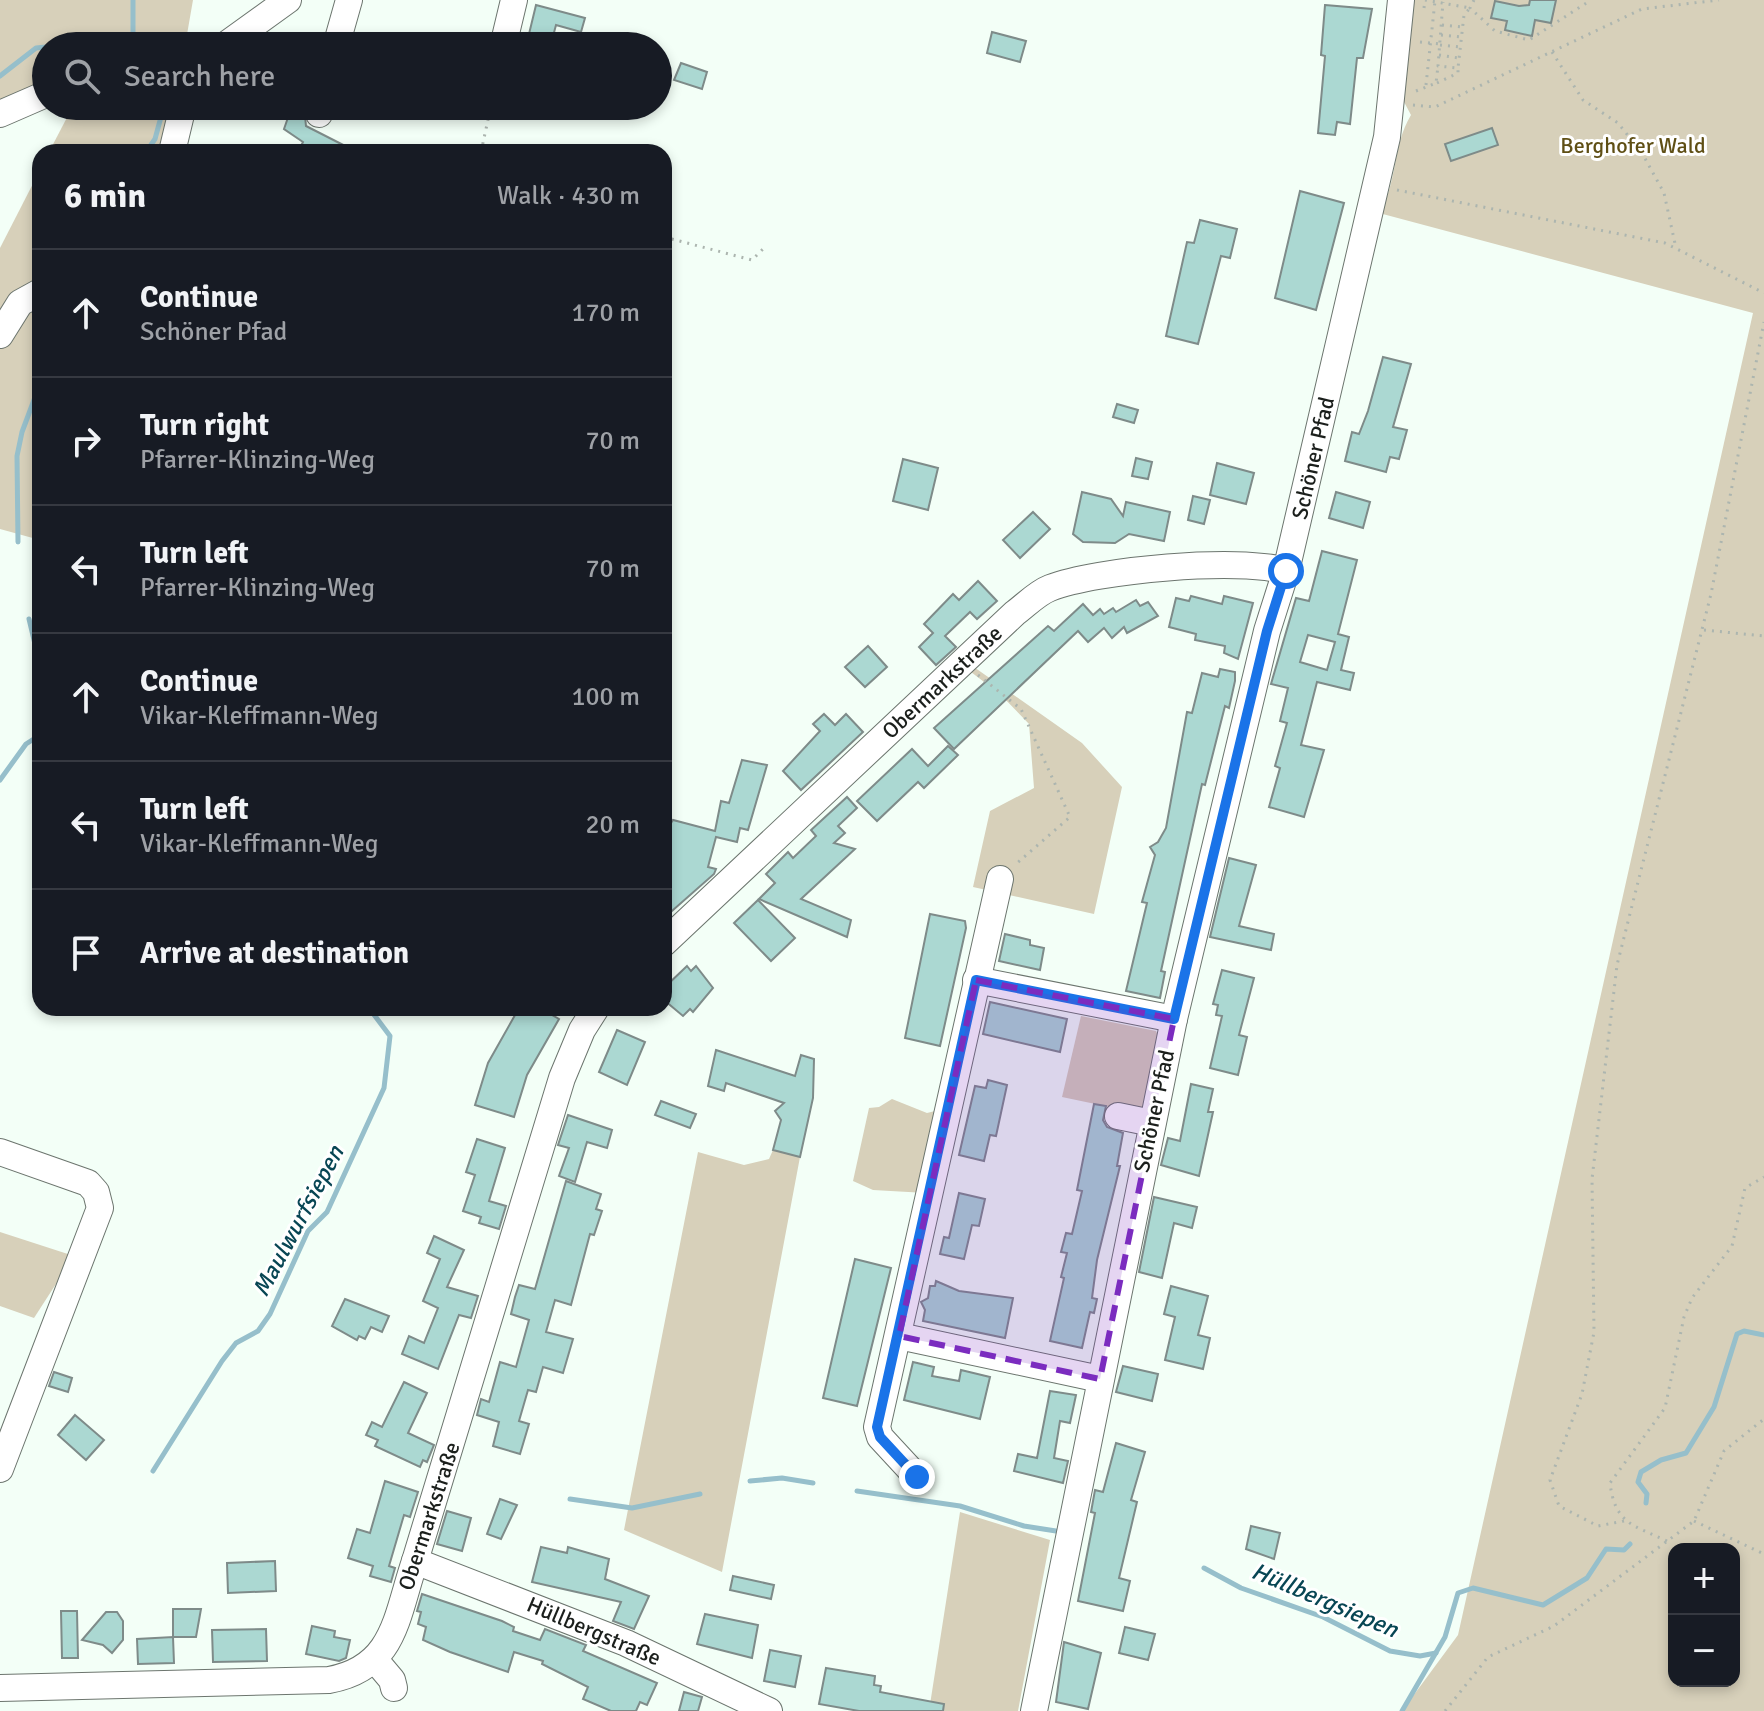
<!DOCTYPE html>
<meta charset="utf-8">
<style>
:root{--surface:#171b24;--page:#20242c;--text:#f1f3f6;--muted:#9ea1a6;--line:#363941}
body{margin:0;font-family:Signika,sans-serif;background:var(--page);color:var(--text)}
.controls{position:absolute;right:24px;bottom:24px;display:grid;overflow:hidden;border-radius:16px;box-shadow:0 4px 12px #0003}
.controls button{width:72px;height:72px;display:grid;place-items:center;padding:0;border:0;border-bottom:2px solid var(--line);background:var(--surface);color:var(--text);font:40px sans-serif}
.stop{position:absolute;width:24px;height:24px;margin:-18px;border:6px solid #1a73e8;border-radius:50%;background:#fff}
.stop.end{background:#1a73e8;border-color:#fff;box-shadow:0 2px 8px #0008}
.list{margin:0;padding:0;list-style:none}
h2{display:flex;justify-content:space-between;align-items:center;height:104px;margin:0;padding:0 32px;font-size:34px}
h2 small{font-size:26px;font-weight:400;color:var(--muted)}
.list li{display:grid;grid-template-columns:52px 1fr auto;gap:24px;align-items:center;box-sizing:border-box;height:128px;padding:0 32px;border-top:2px solid var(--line)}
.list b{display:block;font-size:30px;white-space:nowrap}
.list p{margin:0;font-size:26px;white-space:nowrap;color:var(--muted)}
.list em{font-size:26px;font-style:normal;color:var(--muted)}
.icon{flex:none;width:44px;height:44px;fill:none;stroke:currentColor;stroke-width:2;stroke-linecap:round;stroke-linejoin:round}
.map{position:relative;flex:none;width:1764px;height:1711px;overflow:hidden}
.search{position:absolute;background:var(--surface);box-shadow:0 4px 12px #0003;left:32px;top:32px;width:640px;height:88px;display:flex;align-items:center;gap:20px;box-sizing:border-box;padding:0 28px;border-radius:44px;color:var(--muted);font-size:30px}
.panel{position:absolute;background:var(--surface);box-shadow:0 4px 12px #0003;left:32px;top:144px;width:640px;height:872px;border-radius:24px}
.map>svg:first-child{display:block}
.green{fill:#d7d0ba;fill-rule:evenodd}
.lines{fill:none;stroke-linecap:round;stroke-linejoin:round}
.stream{stroke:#96bfcb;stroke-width:5}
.building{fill:#abd8d2;stroke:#7e8b89;stroke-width:2;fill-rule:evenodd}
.minor-casing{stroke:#6c756e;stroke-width:28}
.path{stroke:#acb5af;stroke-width:3;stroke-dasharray:2 6;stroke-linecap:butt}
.minor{stroke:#fff;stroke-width:26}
.route{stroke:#1a73e8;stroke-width:10}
.marked{fill:#7b2cbf;fill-opacity:0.2;stroke:#7b2cbf;stroke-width:6;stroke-dasharray:16 10;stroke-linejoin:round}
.labels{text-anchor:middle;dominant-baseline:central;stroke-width:6;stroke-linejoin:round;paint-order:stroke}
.park-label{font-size:22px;fill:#5f4f15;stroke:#fff}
.street-label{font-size:22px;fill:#1b1f1c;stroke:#fff}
.water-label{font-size:24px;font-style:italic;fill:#084654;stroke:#fff}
</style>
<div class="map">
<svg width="1764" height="1711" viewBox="0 0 1764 1711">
<rect width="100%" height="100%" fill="#f3fff7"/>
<g class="green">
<polygon points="0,0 193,0 185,46 46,46 46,79 0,101"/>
<path d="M1411,0h353v1711h-362l56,-76 295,-1322 -374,-100c19,-30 13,-67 32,-98l-8,-15zM1674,1549h60v132h-60z"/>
<polygon points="73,106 173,106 163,152 49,152"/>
<polygon points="40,170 40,540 0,529 0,248"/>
<polygon points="971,665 1082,743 1122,787 1094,914 973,887 990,811 1034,788 1029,724 1000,694 967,669"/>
<polygon points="1081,1016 1156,1031 1160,1040 1143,1114 1062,1097"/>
<polygon points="892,1099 927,1113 935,1111 926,1193 873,1190 853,1181 869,1108 879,1107"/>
<polygon points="773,1150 800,1157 722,1572 624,1530 698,1152 744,1165 769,1159"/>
<polygon points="0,1232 74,1256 34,1318 0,1306"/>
<polygon points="960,1512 1050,1540 1018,1711 929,1711"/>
</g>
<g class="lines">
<g class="stream">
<polyline points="51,46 98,46"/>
<polyline points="108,46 133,43"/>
<polyline points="133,46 133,0"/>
<polyline points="0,76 36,48 46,47"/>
<polyline points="146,152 155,139 164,106"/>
<polyline points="18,542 17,456 22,432 40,384"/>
<polyline points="29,619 40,665"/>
<polyline points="0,780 26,744 40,735"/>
<polyline points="153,1471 222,1361 236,1343 258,1331 270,1314 308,1231 327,1212 384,1088 390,1036 369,1008"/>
<polyline points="750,1481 782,1478 813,1483"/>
<polyline points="857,1491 960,1506 1024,1526 1056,1531"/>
<polyline points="570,1499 632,1508 700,1494"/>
<polyline points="1646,1503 1647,1494 1638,1482 1641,1472 1661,1460 1686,1453 1714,1407 1737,1334 1744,1331 1764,1335"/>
<polyline points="1204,1568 1241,1588 1323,1617 1390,1651 1420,1656 1436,1653"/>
<polyline points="1402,1711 1445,1637 1458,1593 1473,1588 1543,1605 1587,1578 1606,1549 1624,1550 1630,1544"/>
</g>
</g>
<g class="building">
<polygon points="1530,0 1556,0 1551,23 1535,20 1532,36 1505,30 1507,21 1491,18 1495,1 1519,6 1529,5"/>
<polygon points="536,5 585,18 581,32 556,25 552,40 529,34"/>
<polygon points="1325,5 1372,9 1363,58 1357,58 1350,124 1337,122 1335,135 1318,133 1325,56 1321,55"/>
<polygon points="992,32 1026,41 1020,62 987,53"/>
<polygon points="681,63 707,72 702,89 674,80"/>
<polygon points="292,106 304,106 306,126 357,152 298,152 303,142 284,129"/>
<polygon points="1492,128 1498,145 1451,161 1445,144"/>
<polygon points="1300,191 1344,203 1316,310 1275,298"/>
<polygon points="1200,220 1237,229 1230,258 1221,256 1198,344 1166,336 1187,242 1194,243"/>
<polygon points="1383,357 1411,364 1393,427 1407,430 1399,459 1390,457 1386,472 1345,461 1352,432 1359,434 1368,411"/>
<polygon points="1117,404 1138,410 1134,423 1113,417"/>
<polygon points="1136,458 1152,462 1148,479 1132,476"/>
<polygon points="903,459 938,468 928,510 893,501"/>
<polygon points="1217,463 1254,473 1246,504 1210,495"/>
<polygon points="1082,492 1111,499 1123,516 1126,502 1170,512 1164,541 1129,534 1115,543 1083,542 1073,534"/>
<polygon points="1336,492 1370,502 1363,528 1329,518"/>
<polygon points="1193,496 1210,500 1204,524 1188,520"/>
<polygon points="1033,512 1050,529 1020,558 1003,540"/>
<path d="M1322,551l35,9 -19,74 11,3 -8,33 13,3 -4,17 -33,-8 -16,63 23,5 -20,67 -35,-10 11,-39 -5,-2 12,-43 -7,-2 8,-33 -17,-4 25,-86 13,3zM1308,635l27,7 -8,28 -27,-8z"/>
<polygon points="978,581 997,601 977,619 970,612 945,636 956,647 936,665 919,647 933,633 924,624 953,594 959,600"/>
<polygon points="1191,596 1222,604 1224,596 1253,603 1238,659 1224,653 1225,646 1195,640 1196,634 1169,627 1176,598 1189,601"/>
<polygon points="1136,600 1140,606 1148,602 1158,616 1127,633 1124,627 1112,638 1104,628 1088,642 1078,631 954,749 934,728 1048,626 1054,631 1083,604 1093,615 1100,609 1104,614 1113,608 1116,612"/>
<polygon points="868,646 887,667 865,687 845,667"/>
<polygon points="1220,669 1235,672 1235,681 1229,708 1225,706 1205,785 1202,784 1161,971 1165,972 1160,998 1126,991 1147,903 1142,902 1155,855 1150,847 1158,842 1166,828 1187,712 1192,713 1202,673 1218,677"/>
<polygon points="824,714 835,725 846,714 863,732 801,790 783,771 820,731 813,724"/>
<polygon points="948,746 958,755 924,788 918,782 877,821 857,801 912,749 928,766"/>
<polygon points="742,760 767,765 748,830 740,828 737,842 716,837 708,867 716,869 714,874 664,918 667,829 673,820 715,831 721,801 729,803"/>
<polygon points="847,797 857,808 838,826 845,833 834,843 855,849 801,899 851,920 847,937 759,899 775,883 766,874 788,852 793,858 816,836 811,830"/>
<polygon points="1229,858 1256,865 1239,926 1274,934 1271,950 1210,937"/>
<polygon points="758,900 795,938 771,961 734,923"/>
<polygon points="930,914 965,921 966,928 940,1046 905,1038"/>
<polygon points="1005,934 1030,940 1030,945 1044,948 1040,970 999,961"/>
<polygon points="687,966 691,971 696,966 713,988 693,1012 690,1009 683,1016 664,1000 664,988"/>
<polygon points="1222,970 1254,978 1239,1035 1247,1037 1238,1075 1210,1068 1222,1016 1216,1015 1218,1005 1213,1004"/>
<polygon points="990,1002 1067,1019 1060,1052 983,1034"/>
<polygon points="519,1008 540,1008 559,1019 527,1075 514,1117 475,1105 488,1063"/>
<polygon points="617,1030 645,1042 627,1085 599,1072"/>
<polygon points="716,1050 795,1076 801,1055 814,1059 813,1098 800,1157 773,1150 781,1120 775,1111 784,1103 726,1083 724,1091 708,1086"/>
<polygon points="988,1080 1007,1085 996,1136 990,1135 984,1161 959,1155 975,1086 986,1088"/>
<polygon points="1191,1084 1213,1089 1208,1112 1213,1112 1199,1176 1161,1165 1168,1138 1180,1141"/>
<polygon points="661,1101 696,1114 690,1128 655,1115"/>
<polygon points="1094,1104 1106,1106 1103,1120 1107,1127 1123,1133 1117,1166 1120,1166 1097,1260 1092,1298 1097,1299 1094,1313 1090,1312 1082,1348 1050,1341 1064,1278 1061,1277 1067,1253 1061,1252 1066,1233 1072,1234 1082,1191 1077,1190"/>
<polygon points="568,1115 612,1130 607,1148 587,1142 575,1182 559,1176 569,1148 558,1145"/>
<polygon points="477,1139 505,1148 489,1201 506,1206 499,1229 479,1223 481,1217 463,1211 475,1175 466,1172"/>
<polygon points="566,1181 601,1194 596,1209 602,1211 594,1235 590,1234 571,1305 555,1300 546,1332 573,1339 563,1373 543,1367 536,1392 528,1390 519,1421 529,1424 520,1454 493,1446 499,1422 477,1415 481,1399 489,1402 500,1362 516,1367 529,1320 511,1314 515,1297 519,1285 535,1289"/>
<polygon points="959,1193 985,1199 979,1226 972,1225 964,1259 940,1254 944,1237 949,1238"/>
<polygon points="1154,1197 1197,1207 1192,1228 1174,1223 1162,1278 1139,1272"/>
<polygon points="434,1236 464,1250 447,1287 478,1296 471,1318 459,1315 438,1369 402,1354 409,1336 424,1343 438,1308 423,1301 440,1259 427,1253"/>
<polygon points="855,1259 891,1268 857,1406 823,1398"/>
<polygon points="936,1281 959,1291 1013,1298 1005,1338 923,1321 925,1310 921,1302 928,1298 930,1286 935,1286"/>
<polygon points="1171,1286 1208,1296 1198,1335 1210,1338 1203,1369 1165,1360 1175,1317 1164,1314"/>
<polygon points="345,1299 389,1316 382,1332 371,1327 365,1339 359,1336 357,1340 332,1326"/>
<polygon points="913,1362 934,1367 932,1376 959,1381 961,1370 990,1377 980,1419 904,1400"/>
<polygon points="1123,1366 1158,1374 1152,1401 1116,1392"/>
<polygon points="54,1372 72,1378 68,1392 49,1386"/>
<polygon points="404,1382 427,1393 408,1433 434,1445 427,1462 423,1460 420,1467 375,1446 378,1440 366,1435 372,1422 382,1427"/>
<polygon points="1050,1391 1076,1395 1070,1423 1060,1421 1054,1458 1068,1461 1063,1483 1014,1471 1018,1454 1037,1458"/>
<polygon points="75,1415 104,1440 86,1460 58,1435"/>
<polygon points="1116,1443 1145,1452 1131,1500 1137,1502 1119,1578 1130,1581 1123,1611 1078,1601 1095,1513 1091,1512 1095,1490 1103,1492"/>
<polygon points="385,1481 418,1492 410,1517 404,1515 389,1566 395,1568 391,1582 370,1576 373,1566 348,1558 357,1529 370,1533"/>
<polygon points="500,1499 517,1505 501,1539 487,1534"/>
<polygon points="447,1511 471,1518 462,1551 437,1544"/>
<polygon points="1251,1526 1280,1533 1274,1559 1246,1549"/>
<polygon points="541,1547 567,1553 568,1547 609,1559 605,1579 649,1596 634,1629 613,1621 621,1602 532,1582"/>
<polygon points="275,1561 276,1591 228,1593 227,1563"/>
<polygon points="733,1576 774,1585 771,1599 730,1590"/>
<polygon points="422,1594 502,1621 514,1627 513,1631 540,1640 545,1629 586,1645 583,1651 657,1683 647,1705 640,1702 636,1711 611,1711 583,1699 588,1687 542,1664 543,1661 514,1652 508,1672 450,1652 423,1640 426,1627 418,1624 421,1612 417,1611"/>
<polygon points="173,1609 201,1609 196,1637 173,1637"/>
<polygon points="61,1611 77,1611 78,1658 62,1658"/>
<polygon points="106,1612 117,1612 123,1621 123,1640 112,1653 103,1645 82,1640"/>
<polygon points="705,1614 758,1625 752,1658 697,1644"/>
<polygon points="312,1626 335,1631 334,1637 350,1640 346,1658 339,1661 306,1654"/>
<polygon points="1125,1627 1155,1634 1148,1660 1119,1653"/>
<polygon points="266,1629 267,1661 213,1662 212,1630"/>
<polygon points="173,1637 174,1663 138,1664 137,1639"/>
<polygon points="1064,1642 1101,1653 1088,1709 1056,1702"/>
<polygon points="770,1650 801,1656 795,1687 764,1681"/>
<polygon points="826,1668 875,1676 874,1685 881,1686 880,1692 944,1704 943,1711 859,1711 819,1704"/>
<polygon points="684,1692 702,1697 698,1711 679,1711"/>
</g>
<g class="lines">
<g class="minor-casing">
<g id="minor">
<polyline points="224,46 288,0"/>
<polyline points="336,46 349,0"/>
<polyline points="503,46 514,0"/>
<polyline points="0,114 46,94"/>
<polyline points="319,114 321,106"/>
<polyline points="172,152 183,106"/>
<polyline points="0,335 20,303 40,292"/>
<path d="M664,943l351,-330c11,-8 22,-20 35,-25 46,-18 189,-31 236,-17"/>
<polyline points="976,980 1174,1019"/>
<polyline points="1118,1116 1152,1123"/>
<polyline points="0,1152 88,1183 96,1192 100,1208 0,1469"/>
<polyline points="899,1336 1100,1379"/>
<polyline points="917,1477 880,1437 877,1427 1000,879"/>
<polyline points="415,1561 626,1643 769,1711"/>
<polyline points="376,1661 392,1680 394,1688"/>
<path d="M0,1688l329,-8c66,-12 67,-63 86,-119l147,-483 20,-48 14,-22"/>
<polyline points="1034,1711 1174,1019 1267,631 1286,571 1387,137 1401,0"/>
</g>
</g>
<g class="path">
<polyline points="1474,0 1470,8 1495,31 1529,40 1591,0"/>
<polyline points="1424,8 1425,0 1470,8 1464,15 1458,68 1438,66 1443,2"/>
<polyline points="1442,25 1462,27"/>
<polyline points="1441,35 1461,37"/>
<polyline points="1420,42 1440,44"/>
<polyline points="1440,45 1460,47"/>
<polyline points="1552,52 1583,100 1618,123 1642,153 1664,193 1676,248"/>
<polyline points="1439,55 1459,58"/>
<polyline points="1437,83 1458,73 1458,68"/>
<polyline points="1426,85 1435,1"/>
<polyline points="1416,91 1436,83 1438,66"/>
<polyline points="1413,105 1435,107 1642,9 1719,0"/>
<polyline points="481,152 491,106"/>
<polyline points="1397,190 1665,243 1764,293"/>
<polyline points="664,237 752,260 764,248"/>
<polyline points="1704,630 1764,636"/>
<polyline points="978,675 1021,709 1070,817 1016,864"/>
<polyline points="1624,1521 1598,1526 1559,1506 1550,1480 1582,1394 1594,1332 1592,1179 1617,965 1711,594 1764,322"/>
<polyline points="1694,1521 1764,1554"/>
<path d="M1667,1541c-34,-16 -52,-17 -57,-58l55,-75 19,-91 8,-19 40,-52 13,-58 19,-11"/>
<polyline points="1445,1711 1488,1657 1554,1626 1694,1521 1724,1451 1764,1419"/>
</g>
<use href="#minor" class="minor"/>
</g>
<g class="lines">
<polyline class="route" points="917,1477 880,1437 877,1427 976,980 1174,1019 1267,631 1286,571"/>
</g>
<path class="marked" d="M976,980l198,39 -74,360 -201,-43z"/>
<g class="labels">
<g class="park-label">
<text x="1633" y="145">Berghofer Wald</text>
</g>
<g class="street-label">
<text transform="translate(1313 458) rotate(-77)">Schöner Pfad</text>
<text transform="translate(942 682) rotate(-43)">Obermarkstraße</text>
<text transform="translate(1154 1111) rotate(-78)">Schöner Pfad</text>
<text transform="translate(429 1516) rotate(-72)">Obermarkstraße</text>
<text transform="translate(594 1631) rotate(23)">Hüllbergstraße</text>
</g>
<g class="water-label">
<text transform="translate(298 1221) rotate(-62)">Maulwurfsiepen</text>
<text transform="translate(1325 1600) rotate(23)">Hüllbergsiepen</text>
</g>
</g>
</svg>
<div class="controls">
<button>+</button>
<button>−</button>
</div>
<div class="stop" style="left:1286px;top:571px"></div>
<div class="stop end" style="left:917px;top:1477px"></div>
<div class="search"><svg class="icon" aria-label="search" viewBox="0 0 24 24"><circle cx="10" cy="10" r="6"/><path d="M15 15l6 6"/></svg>Search here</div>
<section class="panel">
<h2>6 min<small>Walk · 430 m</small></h2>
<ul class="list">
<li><svg class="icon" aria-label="ahead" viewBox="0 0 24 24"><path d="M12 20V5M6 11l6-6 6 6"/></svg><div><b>Continue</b><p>Schöner Pfad</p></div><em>170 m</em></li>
<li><svg class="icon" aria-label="right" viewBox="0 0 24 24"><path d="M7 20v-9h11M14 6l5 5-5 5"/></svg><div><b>Turn right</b><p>Pfarrer-Klinzing-Weg</p></div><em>70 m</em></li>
<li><svg class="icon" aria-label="left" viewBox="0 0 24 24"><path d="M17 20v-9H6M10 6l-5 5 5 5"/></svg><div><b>Turn left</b><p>Pfarrer-Klinzing-Weg</p></div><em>70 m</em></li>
<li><svg class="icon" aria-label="ahead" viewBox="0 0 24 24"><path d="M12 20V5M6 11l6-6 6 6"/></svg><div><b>Continue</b><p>Vikar-Kleffmann-Weg</p></div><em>100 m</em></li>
<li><svg class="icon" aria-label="left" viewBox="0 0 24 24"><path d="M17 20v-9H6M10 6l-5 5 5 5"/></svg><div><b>Turn left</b><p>Vikar-Kleffmann-Weg</p></div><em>20 m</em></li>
<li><svg class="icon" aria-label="arrive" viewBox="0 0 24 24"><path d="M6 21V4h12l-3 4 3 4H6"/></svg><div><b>Arrive at destination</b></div></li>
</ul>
</section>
</div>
